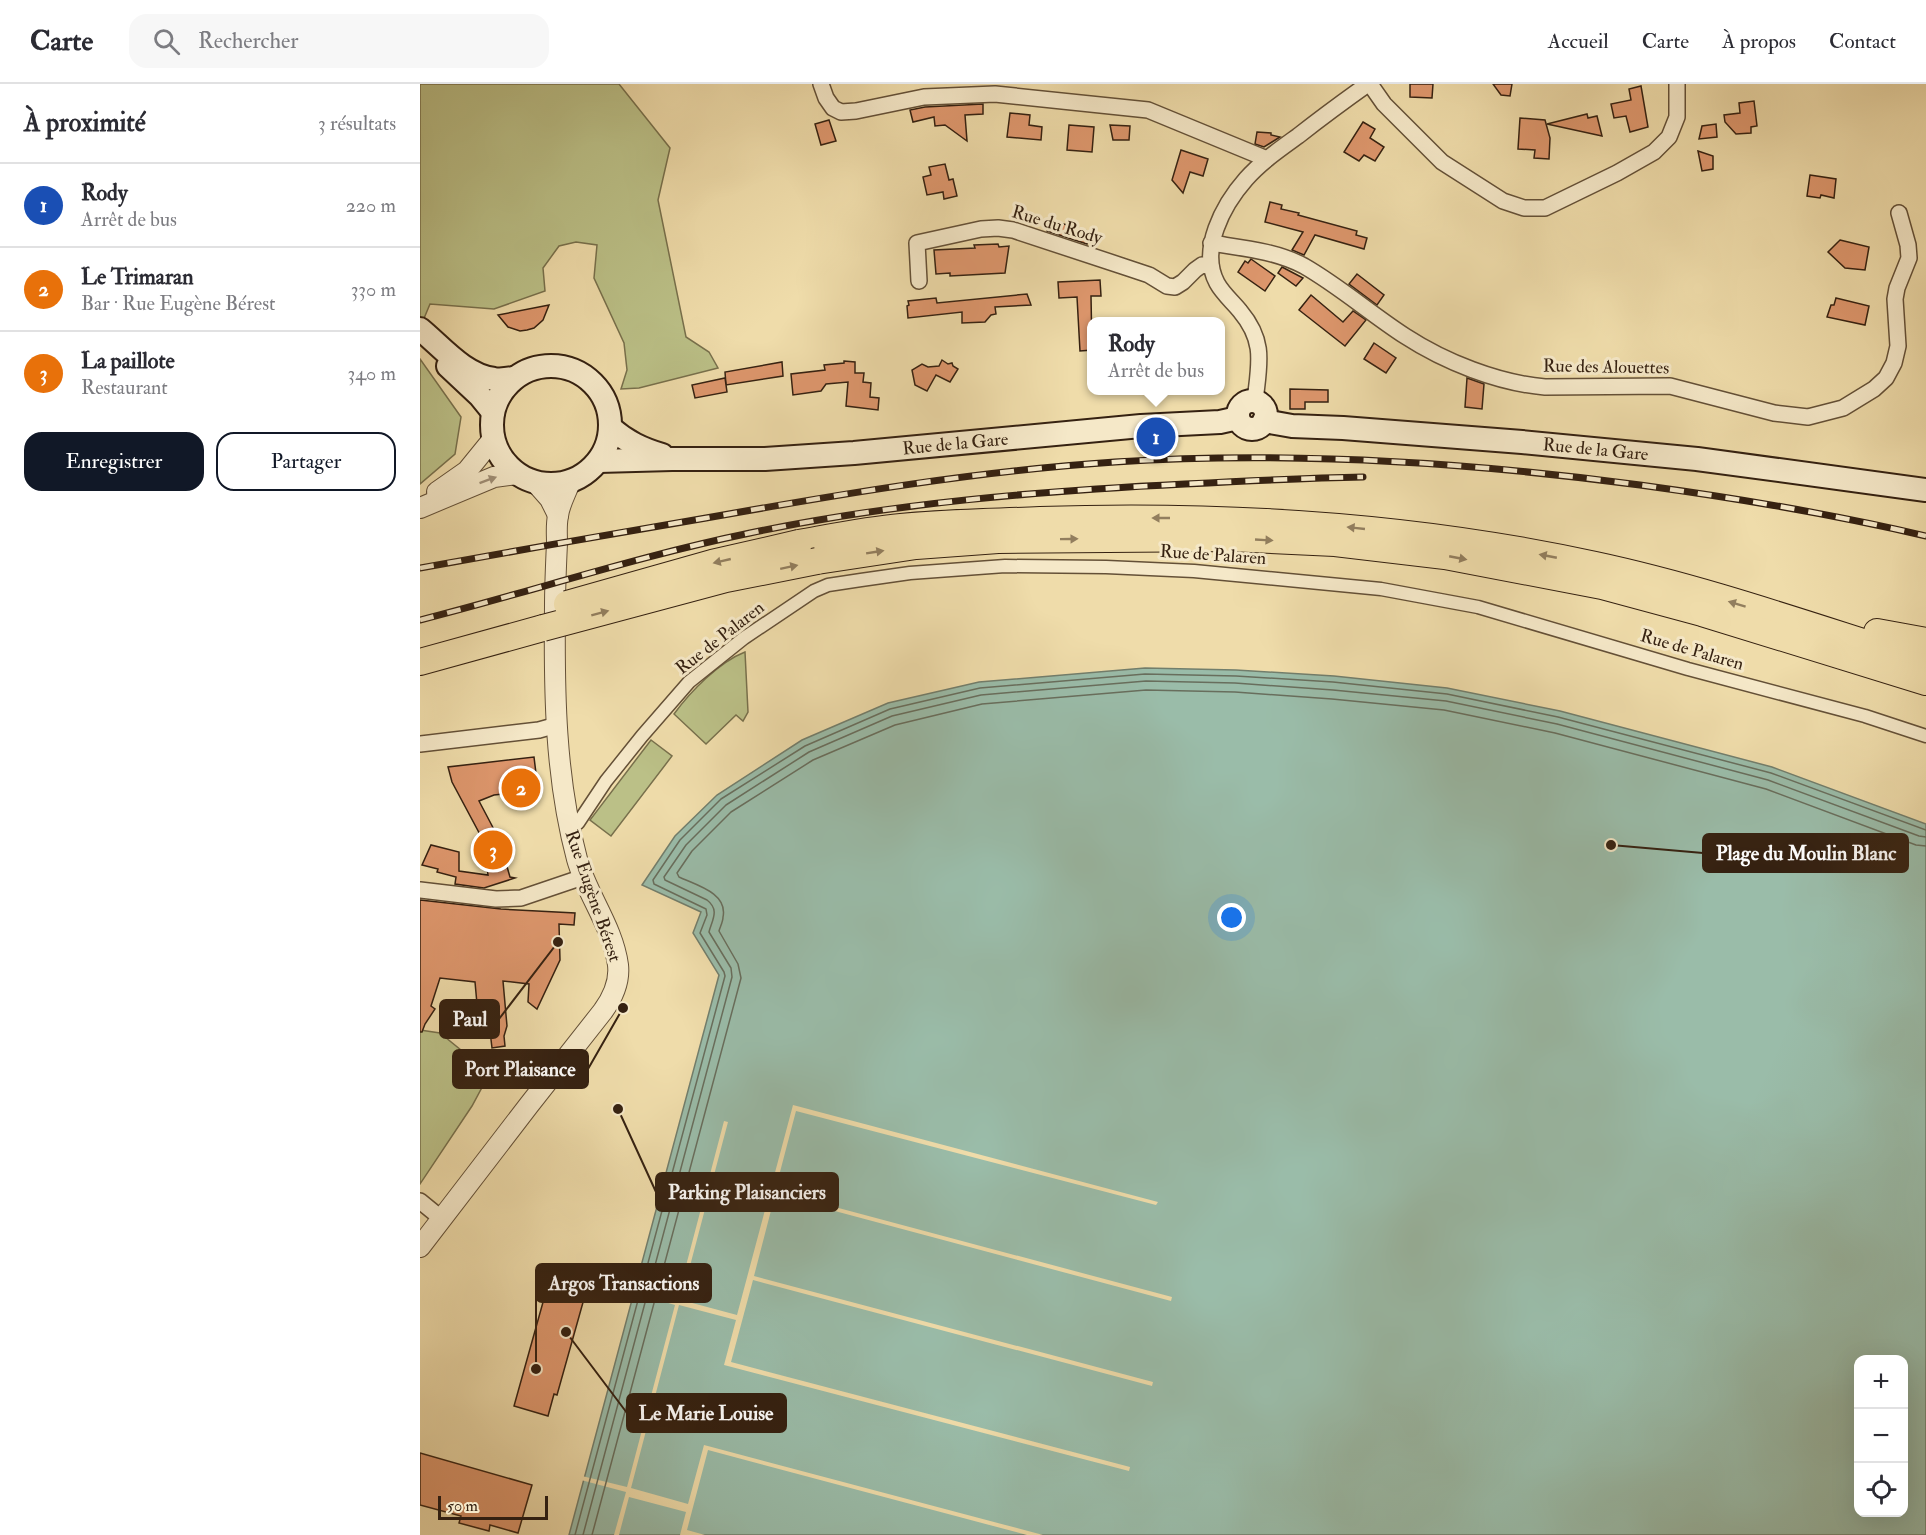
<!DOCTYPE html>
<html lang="fr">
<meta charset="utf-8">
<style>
:root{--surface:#fff;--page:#f7f7f7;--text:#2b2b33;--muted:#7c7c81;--line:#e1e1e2;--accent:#111827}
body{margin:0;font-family:"IM FELL Double Pica",serif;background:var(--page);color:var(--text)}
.controls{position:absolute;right:18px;bottom:18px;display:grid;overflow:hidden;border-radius:12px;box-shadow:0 6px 24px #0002}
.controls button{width:54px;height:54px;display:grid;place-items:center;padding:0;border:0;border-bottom:2px solid var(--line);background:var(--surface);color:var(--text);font:30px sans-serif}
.scale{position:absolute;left:18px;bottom:15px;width:110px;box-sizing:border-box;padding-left:6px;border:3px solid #352111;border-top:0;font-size:16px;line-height:21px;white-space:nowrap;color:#352111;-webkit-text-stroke:4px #f5e8c8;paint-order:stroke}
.you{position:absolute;left:812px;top:834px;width:21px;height:21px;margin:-15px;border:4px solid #fff;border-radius:50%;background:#1a73e8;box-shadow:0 0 0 9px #1a73e833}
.badge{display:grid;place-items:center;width:39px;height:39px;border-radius:50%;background:var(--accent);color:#fff;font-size:20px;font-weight:700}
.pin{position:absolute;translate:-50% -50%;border:3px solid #fff;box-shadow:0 2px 6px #0006}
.popup{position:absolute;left:667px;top:233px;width:138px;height:78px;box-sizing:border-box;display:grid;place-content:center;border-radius:12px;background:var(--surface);filter:drop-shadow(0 2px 4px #0005);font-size:20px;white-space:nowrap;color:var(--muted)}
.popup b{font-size:22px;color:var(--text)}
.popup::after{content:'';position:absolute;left:50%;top:100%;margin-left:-12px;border:12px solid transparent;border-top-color:var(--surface)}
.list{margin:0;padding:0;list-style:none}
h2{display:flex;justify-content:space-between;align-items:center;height:78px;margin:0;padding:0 24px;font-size:26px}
h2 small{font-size:20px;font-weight:400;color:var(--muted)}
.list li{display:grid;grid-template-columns:39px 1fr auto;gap:18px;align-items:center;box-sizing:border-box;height:84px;padding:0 24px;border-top:2px solid var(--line)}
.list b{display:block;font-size:22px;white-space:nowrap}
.list p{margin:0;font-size:20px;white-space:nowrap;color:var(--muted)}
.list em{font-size:20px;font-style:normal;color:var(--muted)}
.actions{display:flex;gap:12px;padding:18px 24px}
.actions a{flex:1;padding:14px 0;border:2px solid var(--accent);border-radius:18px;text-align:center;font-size:21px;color:var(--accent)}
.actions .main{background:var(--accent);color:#fff}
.icon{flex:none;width:33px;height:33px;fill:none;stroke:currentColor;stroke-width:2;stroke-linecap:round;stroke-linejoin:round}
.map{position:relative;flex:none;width:1506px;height:1451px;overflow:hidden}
header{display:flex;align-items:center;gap:36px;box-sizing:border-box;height:84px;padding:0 30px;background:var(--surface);border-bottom:2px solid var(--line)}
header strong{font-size:28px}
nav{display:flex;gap:33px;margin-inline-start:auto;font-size:21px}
.search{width:420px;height:54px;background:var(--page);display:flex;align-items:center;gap:15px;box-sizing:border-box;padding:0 21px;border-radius:18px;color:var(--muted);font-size:22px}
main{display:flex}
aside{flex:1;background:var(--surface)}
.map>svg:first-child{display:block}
.green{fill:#bbc087;stroke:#78704c;stroke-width:1.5}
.water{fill:#9abca9;stroke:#727e6c;stroke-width:1.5;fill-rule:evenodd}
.pier{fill:#efdcaa}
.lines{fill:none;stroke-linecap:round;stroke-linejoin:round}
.shore{stroke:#686e5d;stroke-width:1.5}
.building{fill:#de976d;stroke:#352111;stroke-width:1.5}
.pedestrian-casing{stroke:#645037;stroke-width:15}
.minor-casing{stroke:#645037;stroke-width:18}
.tertiary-casing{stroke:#645037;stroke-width:22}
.secondary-casing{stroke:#352111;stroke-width:26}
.trunk-casing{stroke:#352111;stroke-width:28}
.pedestrian{stroke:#f5e8c8;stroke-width:12}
.minor{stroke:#f5e8c8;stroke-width:15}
.tertiary{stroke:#f5e8c8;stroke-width:20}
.secondary{stroke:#f5e8c8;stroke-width:22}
.trunk{stroke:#efdcaa;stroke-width:26}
.rail-casing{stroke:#352111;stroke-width:7}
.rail{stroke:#f5e8c8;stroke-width:4.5;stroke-dasharray:14;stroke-linecap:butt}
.trunk-bridge-casing{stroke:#352111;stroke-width:28;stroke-linecap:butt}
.trunk-bridge{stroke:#efdcaa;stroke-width:26}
.oneway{fill:#9f8e76}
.oneway2{fill:#927e5e}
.labels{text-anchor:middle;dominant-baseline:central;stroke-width:6;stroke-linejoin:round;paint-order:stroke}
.street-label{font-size:18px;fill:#352111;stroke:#f5e8c8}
.leader{fill:none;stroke:#352111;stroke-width:2}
.callout-dot{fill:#352111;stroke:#f5e8c8;stroke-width:2}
.callout{fill:#352111;stroke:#352111;stroke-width:2}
.callout-label{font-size:20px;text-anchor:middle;font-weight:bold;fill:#fff}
</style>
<header>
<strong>Carte</strong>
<div class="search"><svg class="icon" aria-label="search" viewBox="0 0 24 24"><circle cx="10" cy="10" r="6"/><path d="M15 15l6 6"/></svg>Rechercher</div>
<nav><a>Accueil</a><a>Carte</a><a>À propos</a><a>Contact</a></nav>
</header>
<main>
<aside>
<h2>À proximité<small>3 résultats</small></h2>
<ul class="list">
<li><span class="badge" style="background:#1a4fb4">1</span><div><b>Rody</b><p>Arrêt de bus</p></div><em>220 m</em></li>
<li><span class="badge" style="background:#e8710a">2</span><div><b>Le Trimaran</b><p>Bar · Rue Eugène Bérest</p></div><em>330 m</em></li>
<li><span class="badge" style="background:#e8710a">3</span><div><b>La paillote</b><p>Restaurant</p></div><em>340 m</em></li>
</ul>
<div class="actions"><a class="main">Enregistrer</a><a>Partager</a></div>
</aside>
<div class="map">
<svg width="1506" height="1451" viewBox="0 0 1506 1451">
<rect width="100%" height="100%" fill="#efdcaa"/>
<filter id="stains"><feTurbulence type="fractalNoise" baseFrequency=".00333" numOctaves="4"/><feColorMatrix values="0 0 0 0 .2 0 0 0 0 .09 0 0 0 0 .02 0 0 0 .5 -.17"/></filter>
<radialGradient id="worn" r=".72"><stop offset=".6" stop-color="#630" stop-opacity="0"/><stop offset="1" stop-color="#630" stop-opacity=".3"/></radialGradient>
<g class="green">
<polygon points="0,0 199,0 250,64 238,116 266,253 289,268 298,284 219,304 201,305 207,286 204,259 174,194 177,161 156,158 139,162 123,184 125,207 74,225 10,220 0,244"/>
<polygon points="0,275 41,333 35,370 0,400"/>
<path d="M325,568l3,60 -5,9 -7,-6 -30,29 -32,-30c16,-22 45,-52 71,-62z"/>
<polygon points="231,656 252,672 191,752 170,736"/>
<polygon points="0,946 20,949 52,975 67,994 52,1022 0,1100"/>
</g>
<path class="water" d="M725,584l91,2 98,6 113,12 113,23 212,56 154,57v711h-1357l150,-560 -26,-42 8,-21 -59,-27 33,-49 42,-41 85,-55 86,-37 91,-21zM1438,1276h46v152h-46z"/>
<polygon class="pier" points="373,1021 738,1118 736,1121 376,1027 355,1107 752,1213 751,1217 355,1111 334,1192 733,1298 732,1302 333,1196 311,1278 710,1383 709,1387 304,1281 316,1236 259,1221 211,1404 268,1420 284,1361 623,1451 607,1451 288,1366 267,1446 285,1451 260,1451 266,1428 209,1413 199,1451 194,1451 206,1408 161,1396 162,1392 207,1403 255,1221 211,1208 212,1204 257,1216 304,1037 308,1038 261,1216 317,1231"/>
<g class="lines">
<g class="shore">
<polyline points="155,1451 305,892 304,888 280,849 287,831 286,825 234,800 233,796 260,756 301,715 385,662 470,625 560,604 725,590 816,592 913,598 1027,610 1138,633 1351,689 1506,746"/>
<path d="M163,1451l149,-558 -1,-9 -22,-36c3,-12 11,-22 -2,-32l-42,-20 -1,-3 22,-32 40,-40 83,-53 83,-36 89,-21 165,-14 89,2 98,7 113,11 111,23 211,56 151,56 7,1"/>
<path d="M172,1451l149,-557 -3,-14 -19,-33c1,-4 4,-9 4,-14 5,-24 -27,-32 -44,-40l-2,-4 15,-22 39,-39 82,-52 82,-35 87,-21 164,-14 89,2 97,7 112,11 111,23 211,56 150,56 10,1"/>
</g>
</g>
<g class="building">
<polygon points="990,0 1013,0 1012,14 990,13"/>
<polygon points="1073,0 1092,0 1090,12 1081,11"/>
<polygon points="1221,2 1228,43 1210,48 1206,32 1194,34 1191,20 1211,16 1209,5"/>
<polygon points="1334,17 1337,42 1331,43 1331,49 1316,50 1305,38 1304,31 1320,29 1319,19"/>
<polygon points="563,20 563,30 545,31 547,57 525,41 515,42 514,33 493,38 490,26 505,23"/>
<polygon points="590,29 610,31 609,41 622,43 621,56 587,53"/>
<polygon points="1167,30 1168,34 1177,32 1182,52 1127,40"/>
<polygon points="1100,34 1125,36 1130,54 1129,75 1114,74 1115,66 1098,65"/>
<polygon points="409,36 416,57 401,61 395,40"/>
<polygon points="943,38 955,45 950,54 964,63 955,77 944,71 939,77 924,68"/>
<polygon points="1296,40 1297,53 1279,55 1282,42"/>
<polygon points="649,41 674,43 672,68 647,66"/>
<polygon points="690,41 710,42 709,56 693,56"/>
<polygon points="837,48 851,49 851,51 860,53 844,63 835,60"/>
<polygon points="761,66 788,75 783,92 770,88 763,109 752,96"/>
<polygon points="1278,67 1293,72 1293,85 1282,87"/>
<polygon points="525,80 529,96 533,95 537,112 524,115 523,108 507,111 503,93 511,91 509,83"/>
<polygon points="1390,91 1416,95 1414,114 1401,111 1400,114 1387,112"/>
<polygon points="850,118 862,121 861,125 879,129 878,131 937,147 936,151 947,154 944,165 895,151 884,171 872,166 883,148 845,138"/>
<polygon points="630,136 671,148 667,160 627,147"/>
<polygon points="1420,156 1449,163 1445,186 1425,184 1408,168"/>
<polygon points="578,160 579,163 589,162 585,189 530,192 530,189 516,190 514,166 555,164 554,161"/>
<polygon points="831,175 855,192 845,207 818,188 825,177 828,179"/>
<polygon points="862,183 883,194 876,202 858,189"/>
<polygon points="937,190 964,211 957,221 929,200"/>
<polygon points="680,196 681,212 671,212 672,266 660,267 657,213 639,214 638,198"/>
<polygon points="607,210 611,221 575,223 576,230 571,231 565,238 542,239 542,228 488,234 487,222 489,221 488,217 516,214 517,219"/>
<polygon points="891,211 923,238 933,227 946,236 925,262 879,226"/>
<polygon points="1416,214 1449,222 1445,241 1407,233 1411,221 1414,221"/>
<polygon points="129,221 123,236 114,244 107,246 100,247 88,243 78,231"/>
<polygon points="954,259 976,274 966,289 944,275"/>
<polygon points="522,276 528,280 532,279 533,282 538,285 530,298 516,291 507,307 495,301 492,286 502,280 508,283 519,282"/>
<polygon points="424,277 435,278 435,289 444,289 443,298 451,299 450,313 459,314 458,326 426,322 428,298 406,300 401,307 373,311 371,290 405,286 404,281 424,279"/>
<polygon points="362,278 363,292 306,301 305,288"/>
<polygon points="305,294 307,308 275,314 272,301"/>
<polygon points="1047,294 1064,300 1062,325 1045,323"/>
<polygon points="870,305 908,306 908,318 885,318 885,325 870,325"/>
<polygon points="114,673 118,706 74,711 59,717 79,755 90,793 95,794 64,804 35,800 36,793 17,788 18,785 2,781 11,761 39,768 39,787 68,791 64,758 32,698 28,683"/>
<polygon points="0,816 81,825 155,829 154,841 139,840 140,876 117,925 108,918 109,900 83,897 87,942 84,952 85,962 72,964 68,930 58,931 55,898 20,894 11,922 15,925 5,940 2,948 0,948"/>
<polygon points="132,1186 169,1197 137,1311 134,1310 128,1332 94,1322"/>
<polygon points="0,1369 112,1401 98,1449 70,1441 69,1447 39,1439 41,1432 0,1421"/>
</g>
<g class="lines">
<g class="pedestrian-casing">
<polyline id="pedestrian" points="158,739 186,697 222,652 269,598 324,554 394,507 408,501 441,496 490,489 585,482 686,483 774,487 961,505 1058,523 1268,585 1445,632 1506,652"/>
</g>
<g class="minor-casing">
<g id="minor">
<polyline points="401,0 406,14 413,24 421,28 436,27 504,13 575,10 728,26 847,75"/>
<polyline points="950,0 964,20 1022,78 1083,117 1104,124 1125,124 1197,89 1234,68 1249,53 1257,33 1257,0"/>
<path d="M791,159c31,5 65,8 93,23 35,20 67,48 101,70 40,26 93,47 140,51l125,-1 104,27 34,4 35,-9 31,-19 12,-11 8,-15 4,-17 -3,-47 2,-11 12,-30 -1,-13 -9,-32"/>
<polyline points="499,197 497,159 561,145 578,144 593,146 708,184 729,191 747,202 755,203 763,198 775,186 782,181 791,182"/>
<path d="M835,317c4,-37 11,-59 -15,-90 -7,-9 -17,-17 -23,-28 -18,-33 6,-78 29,-104 15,-17 34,-30 52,-43 23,-18 46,-35 70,-52"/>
<polyline points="0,660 119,646 137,641"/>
<polyline points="0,806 76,815 101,814 163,793"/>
<polyline points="0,1117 22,1135"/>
</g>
</g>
<g class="tertiary-casing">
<g id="tertiary">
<polyline points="115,398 130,415 138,431"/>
<polyline points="17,408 47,387 73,355"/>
<polyline points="0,424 74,393 98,390"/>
<path d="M0,1163l109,-142 74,-94c10,-14 17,-29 15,-46 -5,-38 -31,-70 -41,-106 -22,-82 -23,-168 -22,-252 0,-21 1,-43 2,-64 0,-9 -1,-18 1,-27 1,-11 8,-23 12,-34"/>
</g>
</g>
<g class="secondary-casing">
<g id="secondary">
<path d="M0,245c22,18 44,46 74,50 6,1 13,0 19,-1"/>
<circle cx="131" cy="341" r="59"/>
<polyline points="28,282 60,312 73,328"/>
<circle cx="832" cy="331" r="14"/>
<path id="s1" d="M844,337l28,5 51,2 179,14 175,17 229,31"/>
<path d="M191,344c16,14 31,21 51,27"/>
<path id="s2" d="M179,377l73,-2h93l89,-6 287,-27 79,-4 18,-4"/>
</g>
</g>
<g class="trunk-casing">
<g id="trunk">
<path d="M379,459c34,-6 68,-13 102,-16 46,-5 93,-5 139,-7 186,-6 372,5 555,45 112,24 221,63 331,97"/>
<polyline points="397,477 496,462 578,456 810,454 915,459 1025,472 1182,502 1282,529 1506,598"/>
<polyline points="1457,548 1506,557"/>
<polyline points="0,578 123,544"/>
</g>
</g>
<use href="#pedestrian" class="pedestrian"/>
<use href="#minor" class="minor"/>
<use href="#tertiary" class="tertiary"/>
<use href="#secondary" class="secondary"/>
<use href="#trunk" class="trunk"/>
<g class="rail-casing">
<g id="rail">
<path d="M0,484c95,-17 191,-34 286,-50 135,-24 271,-47 409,-56 175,-11 351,0 525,23 96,13 192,29 286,51"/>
<path d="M0,536c110,-28 218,-64 330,-87 143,-30 289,-42 435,-49 59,-3 118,-6 178,-7"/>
</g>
</g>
<use href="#rail" class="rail"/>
<g class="trunk-bridge-casing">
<g id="trunk-bridge">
<polyline points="147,520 292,479 379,459"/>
<polyline points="123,544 306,495 397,477"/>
</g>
</g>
<use href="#trunk-bridge" class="trunk-bridge"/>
</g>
<defs><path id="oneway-solid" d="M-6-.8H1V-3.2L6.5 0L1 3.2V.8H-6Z" transform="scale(1.5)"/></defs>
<use class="oneway" href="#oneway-solid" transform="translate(68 396) rotate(-20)"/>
<g class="oneway2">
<use href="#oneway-solid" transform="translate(741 434) rotate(-180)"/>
<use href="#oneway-solid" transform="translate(936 444) rotate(-174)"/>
<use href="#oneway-solid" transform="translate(649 455) rotate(-1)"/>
<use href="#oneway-solid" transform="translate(844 456) rotate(3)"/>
<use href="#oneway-solid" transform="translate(455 468) rotate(-9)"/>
<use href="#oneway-solid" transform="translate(1128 472) rotate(-169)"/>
<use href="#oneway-solid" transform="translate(1038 474) rotate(11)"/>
<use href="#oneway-solid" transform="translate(302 477) rotate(167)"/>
<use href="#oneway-solid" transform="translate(369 483) rotate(-12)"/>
<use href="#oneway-solid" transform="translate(1317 520) rotate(-163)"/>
<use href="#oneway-solid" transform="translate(180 529) rotate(-15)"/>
</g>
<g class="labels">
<g class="street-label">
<text transform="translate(637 141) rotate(17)">Rue du Rody</text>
<text transform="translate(1186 283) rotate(1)">Rue des Alouettes</text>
<text stroke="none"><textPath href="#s2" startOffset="357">Rue de la Gare</textPath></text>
<text stroke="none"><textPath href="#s1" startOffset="333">Rue de la Gare</textPath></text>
<text transform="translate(793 471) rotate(4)">Rue de Palaren</text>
<text transform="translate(300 554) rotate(-38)">Rue de Palaren</text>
<text transform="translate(1272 566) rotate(16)">Rue de Palaren</text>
<text transform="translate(173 812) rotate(71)">Rue Eugène Bérest</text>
</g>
</g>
<path class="leader" d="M1191 761L1283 769M138 858L79 935M203 924L168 985M198 1025L236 1108M116 1285L116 1199M146 1248L207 1329"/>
<g class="callout-dot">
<circle cx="1191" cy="761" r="6"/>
<circle cx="138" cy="858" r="6"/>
<circle cx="203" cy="924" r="6"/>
<circle cx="198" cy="1025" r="6"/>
<circle cx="116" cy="1285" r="6"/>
<circle cx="146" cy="1248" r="6"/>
</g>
<g class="callout">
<rect x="1283" y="750" width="205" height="38" rx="6"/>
<rect x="20" y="916" width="59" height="38" rx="6"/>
<rect x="33" y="966" width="135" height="38" rx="6"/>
<rect x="236" y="1089" width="182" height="38" rx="6"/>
<rect x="116" y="1180" width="175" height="38" rx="6"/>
<rect x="207" y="1310" width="159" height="38" rx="6"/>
</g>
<g class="callout-label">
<text x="1386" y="776">Plage du Moulin Blanc</text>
<text x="50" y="942">Paul</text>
<text x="100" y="992">Port Plaisance</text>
<text x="327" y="1115">Parking Plaisanciers</text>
<text x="204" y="1206">Argos Transactions</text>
<text x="286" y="1336">Le Marie Louise</text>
</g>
<rect width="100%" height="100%" filter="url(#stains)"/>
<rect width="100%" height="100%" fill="url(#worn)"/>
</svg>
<div class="controls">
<button>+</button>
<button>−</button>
<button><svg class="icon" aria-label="locate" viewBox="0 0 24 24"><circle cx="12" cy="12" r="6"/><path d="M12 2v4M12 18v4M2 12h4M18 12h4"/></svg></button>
</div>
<div class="scale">50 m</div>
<div class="you"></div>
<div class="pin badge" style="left:736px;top:353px;background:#1a4fb4">1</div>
<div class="popup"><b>Rody</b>Arrêt de bus</div>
<div class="pin badge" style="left:101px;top:704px;background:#e8710a">2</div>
<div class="pin badge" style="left:73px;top:766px;background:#e8710a">3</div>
</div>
</main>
